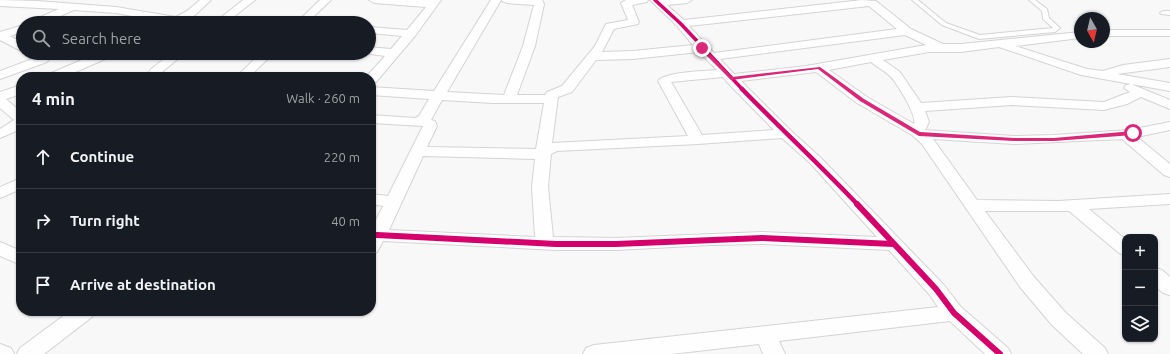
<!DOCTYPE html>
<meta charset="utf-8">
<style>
:root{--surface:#171b24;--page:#20242c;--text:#f1f3f6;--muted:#9ea1a6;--line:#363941}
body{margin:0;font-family:Ubuntu,sans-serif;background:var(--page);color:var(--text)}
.controls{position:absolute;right:12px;bottom:12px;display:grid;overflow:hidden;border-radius:8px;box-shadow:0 1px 3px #0004}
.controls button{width:36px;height:36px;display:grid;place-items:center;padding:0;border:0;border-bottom:1px solid var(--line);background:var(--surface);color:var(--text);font:20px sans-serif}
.compass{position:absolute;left:1074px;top:12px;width:36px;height:36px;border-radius:50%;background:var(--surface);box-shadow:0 1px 3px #0004;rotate:172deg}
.stop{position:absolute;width:12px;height:12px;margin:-9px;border:3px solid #db2777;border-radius:50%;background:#fff}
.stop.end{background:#db2777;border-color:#fff;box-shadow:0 1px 4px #0008}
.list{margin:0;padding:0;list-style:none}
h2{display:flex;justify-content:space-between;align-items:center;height:52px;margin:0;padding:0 16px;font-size:17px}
h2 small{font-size:13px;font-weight:400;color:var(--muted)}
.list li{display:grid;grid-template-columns:26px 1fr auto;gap:12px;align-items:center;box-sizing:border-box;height:64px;padding:0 16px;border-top:1px solid var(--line)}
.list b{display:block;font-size:15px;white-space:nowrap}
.list em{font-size:13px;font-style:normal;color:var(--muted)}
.icon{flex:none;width:22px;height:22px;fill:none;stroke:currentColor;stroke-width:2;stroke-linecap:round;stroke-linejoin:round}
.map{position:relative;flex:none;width:1170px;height:354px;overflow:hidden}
.search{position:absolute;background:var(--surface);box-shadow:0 1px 3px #0004;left:16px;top:16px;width:360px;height:44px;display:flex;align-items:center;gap:10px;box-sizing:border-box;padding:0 14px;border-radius:22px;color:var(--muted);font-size:15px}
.panel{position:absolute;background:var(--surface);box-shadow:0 1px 3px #0004;left:16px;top:72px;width:360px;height:244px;border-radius:16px}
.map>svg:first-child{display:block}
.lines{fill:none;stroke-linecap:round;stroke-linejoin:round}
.service-casing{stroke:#d3d4d3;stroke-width:2}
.minor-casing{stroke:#d3d4d3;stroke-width:2}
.service{fill:#fefefe;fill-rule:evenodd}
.minor{fill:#fefefe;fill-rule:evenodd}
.cycleway-far2-casing{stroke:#fff;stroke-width:5.5}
.cycleway-far1-casing{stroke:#fff;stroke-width:7}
.cycleway-casing{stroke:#fff;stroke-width:8}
.cycleway-far2{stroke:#d6006c;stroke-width:3.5}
.cycleway-far1{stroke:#d6006c;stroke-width:4.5}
.cycleway{stroke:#d6006c;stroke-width:6}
.route{fill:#db2777}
</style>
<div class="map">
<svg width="1170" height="354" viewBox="0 0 1170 354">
<rect width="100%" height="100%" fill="#f7f8f7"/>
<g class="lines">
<g class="service-casing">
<g id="service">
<polygon points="912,0 918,0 946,23 980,35 1053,28 1043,19 1042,11 1029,0 1035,0 1047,9 1049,18 1060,28 1055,32 979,39 942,25"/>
<polygon points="1163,11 1170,11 1170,15 1161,14 1160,13"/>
</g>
</g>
<g class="minor-casing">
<g id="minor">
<polygon points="0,0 37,1 116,7 176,17 187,11 200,0 211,0 195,15 182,23 169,23 116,13 74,10 44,23 30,23 31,21 59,9 0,6"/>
<polygon points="243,0 255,0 226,23 214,23"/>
<polygon points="320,0 331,0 307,23 296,23"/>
<polygon points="369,0 441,0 415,36 376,82 371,83 371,77 366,77 385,56 364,53 369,53 369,47 391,49 402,36 369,33 369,27 407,30 426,7 374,3"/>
<path d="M491,0h51l2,4 -9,42 -18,49h28l2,-3 15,-6 33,-40 11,-22 22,-4 -7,-17 5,-3h22l-1,2 -15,3 7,17 -1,2 -24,5 -12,23 31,-1 60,-6 -16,-19 -27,-26h42l-5,3 -20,2 17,15 178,-20 14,1 35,28 32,15h18l119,-12v6l-65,8 72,23 16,2 20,-6 47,-6v8l-53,7 53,9v8l-89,-16 -82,-28 -38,5h-32l-46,8 17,12 21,31 91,-6 92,5 26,-10 -6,-4 2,-3 5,-1 39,16v9l-29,-12 -14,7 -23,6 -92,-5 -87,6 4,11 -4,8 89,6 40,-1 75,-5 41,-8v8l-33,7 33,27v13l-6,-2 -42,-36 -108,5 -81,-5 44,61 82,1 111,-7v10l-81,5 36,30v16l-6,-2 -50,-42h-84l49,66 32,36 39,35 3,6h-25l-31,-29 -32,-38 -98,-143 -10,-9 -55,-32 -41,-31 -75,9 49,49 31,28 122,126 18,23 47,41 3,6h-26l-35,-33 -171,20 6,13h-22l-4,-10 -88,10h-88l3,-6 8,-3 344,-38 -9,-13 -40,-44 -127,-6 -51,1 -95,5h-60l-173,-9 -6,11 -6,2v-24l12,-24 -12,-2v-10l17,2 35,-70 -52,-3v-8l44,3 4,-2 10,-17 -58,-4v-8l63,4zM501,0l5,3 28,2 -11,41 -19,49 -57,-3zM869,6l28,23 -183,24 -25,-27zM905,35l21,10 -120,21 -72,8 -14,-15zM699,52l18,18c-12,1 -53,2 -59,11l30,55 -136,7 6,-46 14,-5 24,-32 37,-1zM871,62c6,5 14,9 20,15 7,8 26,38 23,47l-47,-27 -38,-27zM723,77l3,4 48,49 -72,5 -31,-53zM442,100l51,3h51l-8,46 -109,-2 10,-21 -2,-5 -4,-1zM782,138l29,26 66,73 -115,-5 -146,6 -63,-1 -5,-50 3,-33 6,-3 141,-7zM423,156l112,3 -3,28 3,50 -146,-7z"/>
<polygon points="23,25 23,32 10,36 23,43 23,52 0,40 0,32"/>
<rect x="1104" y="30" width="66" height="6"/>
<polygon points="98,53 114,53 112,56 64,77 47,77 49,74"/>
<polygon points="172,53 185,53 162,72 169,74 171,77 152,77 149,72 151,69"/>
<polygon points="261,53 274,53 249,77 236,77"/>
<polygon points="43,55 47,56 49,59 47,62 0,79 0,71"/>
<polygon points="21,85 21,94 6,99 21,112 21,129 0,138 0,129 14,120 0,108 0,92"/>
<polygon points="21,178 21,189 0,198 0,187"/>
<polygon points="0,242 21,251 21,265 0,256"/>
<polygon points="1155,268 1162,270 1170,277 1170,295 1163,293 1155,286"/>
<polygon points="70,311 95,311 92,317 44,354 17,354 20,348"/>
<polygon points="0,344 11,348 14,354 0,354"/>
</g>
</g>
<use href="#service" class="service"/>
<use href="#minor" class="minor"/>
<g class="cycleway-far2-casing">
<polyline id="cycleway-far2" points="655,0 681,24 743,90"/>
</g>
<g class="cycleway-far1-casing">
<path id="cycleway-far1" d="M742,89c38,39 78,76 116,116"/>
</g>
<g class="cycleway-casing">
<g id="cycleway">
<polyline points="857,204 936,289 954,313 1000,354"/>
<polyline points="377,235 556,244 616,244 762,238 893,244"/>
</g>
</g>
<use href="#cycleway-far2" class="cycleway-far2"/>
<use href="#cycleway-far1" class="cycleway-far1"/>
<use href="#cycleway" class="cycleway"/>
</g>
<polygon class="route" points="700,47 703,47 732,77 820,67 864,99 920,132 1014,138 1054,138 1133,131 1136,133 1133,135 1054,141 1014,141 919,136 860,101 818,69 731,80 700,49"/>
</svg>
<div class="controls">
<button>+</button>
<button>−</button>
<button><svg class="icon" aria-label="layers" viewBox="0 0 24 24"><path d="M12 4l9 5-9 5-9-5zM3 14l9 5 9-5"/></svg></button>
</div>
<svg class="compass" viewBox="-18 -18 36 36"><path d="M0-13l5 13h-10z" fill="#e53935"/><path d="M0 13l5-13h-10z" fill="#9ea1a6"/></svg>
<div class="stop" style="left:1133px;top:133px"></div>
<div class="stop end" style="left:702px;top:48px"></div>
<div class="search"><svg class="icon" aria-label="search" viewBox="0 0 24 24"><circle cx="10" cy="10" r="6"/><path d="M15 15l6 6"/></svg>Search here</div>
<section class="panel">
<h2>4 min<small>Walk · 260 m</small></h2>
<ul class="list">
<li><svg class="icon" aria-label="ahead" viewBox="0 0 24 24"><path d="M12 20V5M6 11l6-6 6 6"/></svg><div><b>Continue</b></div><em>220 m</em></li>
<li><svg class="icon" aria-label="right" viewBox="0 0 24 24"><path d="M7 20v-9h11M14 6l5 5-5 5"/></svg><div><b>Turn right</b></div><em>40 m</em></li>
<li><svg class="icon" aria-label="arrive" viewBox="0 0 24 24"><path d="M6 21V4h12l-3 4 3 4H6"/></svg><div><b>Arrive at destination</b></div></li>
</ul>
</section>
</div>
